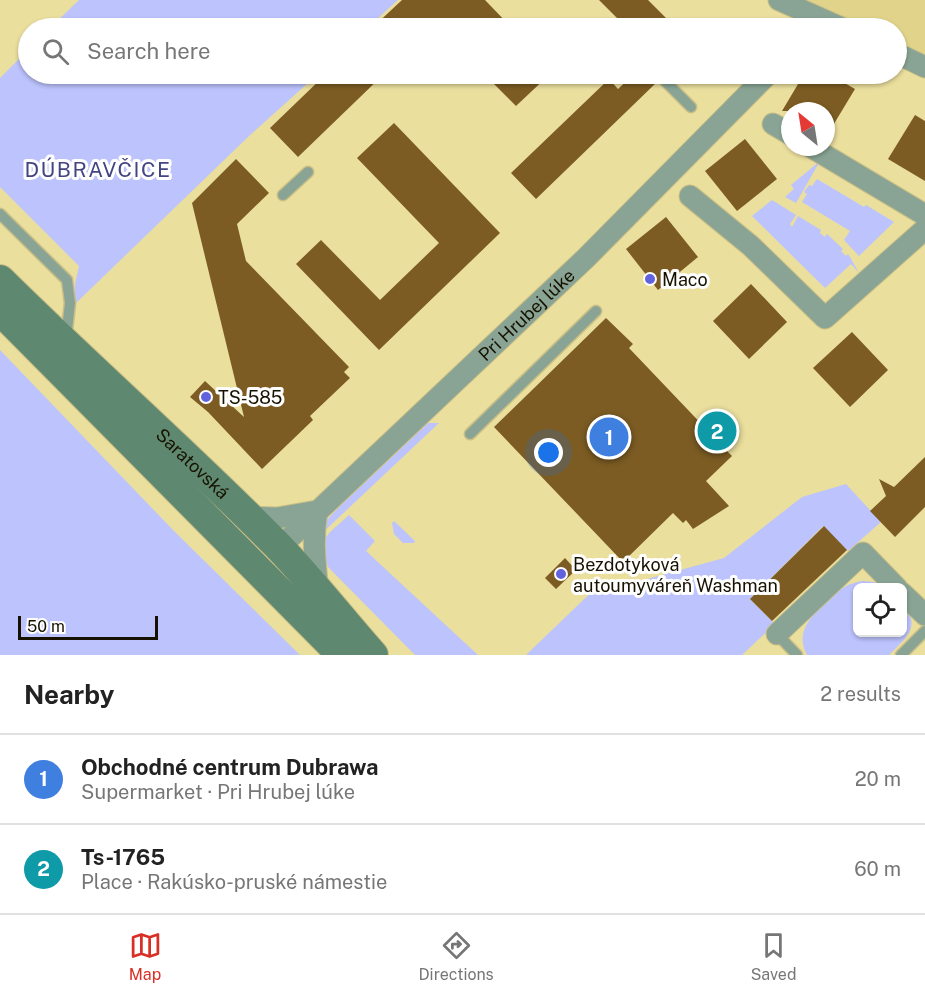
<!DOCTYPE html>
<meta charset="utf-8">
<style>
:root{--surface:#fff;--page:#f2f2f2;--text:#222;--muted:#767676;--line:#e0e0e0;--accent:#d93025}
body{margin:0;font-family:"Public Sans",sans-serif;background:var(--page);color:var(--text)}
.controls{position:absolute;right:18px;bottom:18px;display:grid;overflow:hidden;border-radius:9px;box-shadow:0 2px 4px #0004}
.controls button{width:54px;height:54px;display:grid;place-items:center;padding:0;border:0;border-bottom:2px solid var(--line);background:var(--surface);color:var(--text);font:30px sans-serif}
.compass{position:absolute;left:781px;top:102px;width:54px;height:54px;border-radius:50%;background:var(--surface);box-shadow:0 2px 4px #0004;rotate:330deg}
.scale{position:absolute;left:18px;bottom:15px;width:140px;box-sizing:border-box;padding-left:6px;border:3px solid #171200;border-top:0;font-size:16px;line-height:21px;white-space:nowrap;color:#171200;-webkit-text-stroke:4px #fefefe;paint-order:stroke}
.you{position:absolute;left:549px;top:453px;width:21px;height:21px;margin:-15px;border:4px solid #fff;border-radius:50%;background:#1a73e8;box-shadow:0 0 0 9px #1a73e833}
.badge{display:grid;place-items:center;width:39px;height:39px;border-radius:50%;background:var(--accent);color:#fff;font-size:20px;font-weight:700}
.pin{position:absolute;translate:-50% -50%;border:3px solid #fff;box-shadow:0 2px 6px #0006}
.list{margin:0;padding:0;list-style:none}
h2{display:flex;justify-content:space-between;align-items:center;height:78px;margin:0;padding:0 24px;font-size:26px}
h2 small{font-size:20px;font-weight:400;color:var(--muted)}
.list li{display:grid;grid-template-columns:39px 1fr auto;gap:18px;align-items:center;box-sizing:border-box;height:90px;padding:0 24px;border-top:2px solid var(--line)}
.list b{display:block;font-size:22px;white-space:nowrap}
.list p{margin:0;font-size:20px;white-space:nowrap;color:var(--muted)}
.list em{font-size:20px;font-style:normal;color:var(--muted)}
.icon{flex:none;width:33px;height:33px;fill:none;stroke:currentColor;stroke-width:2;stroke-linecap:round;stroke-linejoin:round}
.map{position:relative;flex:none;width:925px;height:655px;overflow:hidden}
.search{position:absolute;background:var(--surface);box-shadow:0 2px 4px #0004;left:18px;right:18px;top:18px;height:66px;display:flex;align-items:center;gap:15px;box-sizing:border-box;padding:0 21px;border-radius:33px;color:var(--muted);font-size:22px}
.sheet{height:258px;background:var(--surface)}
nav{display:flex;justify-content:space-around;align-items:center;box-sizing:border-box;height:84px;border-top:2px solid var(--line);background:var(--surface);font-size:16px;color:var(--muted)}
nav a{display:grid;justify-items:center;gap:3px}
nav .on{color:var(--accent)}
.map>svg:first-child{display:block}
.built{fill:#e1d38a}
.green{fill:#bcc3fd}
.building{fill:#7c5c23}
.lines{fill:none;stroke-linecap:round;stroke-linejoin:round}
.service-casing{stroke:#c9be85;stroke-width:13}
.minor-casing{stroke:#c9be85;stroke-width:23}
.secondary-casing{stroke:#c9be85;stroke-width:32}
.service{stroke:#89a494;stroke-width:10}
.minor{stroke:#89a494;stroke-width:21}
.secondary{stroke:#5f8870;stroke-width:30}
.poi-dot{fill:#6263dc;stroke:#fefefe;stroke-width:2}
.labels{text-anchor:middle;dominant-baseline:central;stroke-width:6;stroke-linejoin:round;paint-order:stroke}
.poi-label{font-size:18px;fill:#171200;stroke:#fefefe;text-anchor:start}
.street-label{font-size:18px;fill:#171200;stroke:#fefefe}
.quarter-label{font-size:21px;letter-spacing:1.5px;fill:#424582;stroke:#fefefe}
</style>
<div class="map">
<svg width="925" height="655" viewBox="0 0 925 655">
<rect width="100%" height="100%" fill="#ebdf9e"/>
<polygon class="built" points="804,0 925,0 925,65 897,52 896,28 847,28"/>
<g class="green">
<polygon points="79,0 398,0 367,28 50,28"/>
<polygon points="28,50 28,74 318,74 249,136 75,304 75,284 79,266 0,187 0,78"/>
<polygon points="820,161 796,203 785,197 794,189 791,185"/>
<polygon points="817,179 864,207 866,205 894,222 859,256 844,240 850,231 802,202 807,194 804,192 809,185 812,186"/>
<polygon points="772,200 796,215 790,224 792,227 798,216 821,230 820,233 825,237 827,234 843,249 841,251 846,256 848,254 850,257 859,273 851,264 825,288 752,216"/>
<polygon points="0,350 174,531 300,655 0,655"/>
<polygon points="428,423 439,423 319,536 324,523 341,505"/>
<polygon points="846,484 881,522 848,551 823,526 750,599 775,624 742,655 526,655 602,582 633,583 724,558 802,497"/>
<path d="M349,515l26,26 -9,10 112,104h-63l-87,-88c-12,-30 0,-32 21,-52z"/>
<polygon points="394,521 415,541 414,543 403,543 394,534 392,523"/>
<path d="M862,581l12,1 11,5 -27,1v44h44l1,-26c20,20 1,34 -14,49h-82c-11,-21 1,-35 15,-50 13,-12 22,-21 40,-24z"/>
</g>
<g class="building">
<polygon points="402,0 485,0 512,28 372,28"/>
<polygon points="599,0 648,0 676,28 627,28"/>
<polygon points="326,74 384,74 298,157 270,128"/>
<polygon points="484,74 550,74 516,106"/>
<polygon points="634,74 661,74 657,78 657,82 536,199 511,173 609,79 618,89"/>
<polygon points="804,74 829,74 855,89 826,137 826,111 782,111"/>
<polygon points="915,115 925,121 925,181 888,159"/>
<polygon points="394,123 500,233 379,350 296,264 321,240 380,300 439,243 357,158"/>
<polygon points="745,139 777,179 737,211 705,171"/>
<polygon points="236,159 269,193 237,224 246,261 349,367 344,372 350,378 310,416 313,420 262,469 208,412 190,397 205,381 244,417 192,203"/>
<polygon points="666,217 698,257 658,290 626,249"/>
<polygon points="751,284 787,322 749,359 713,321"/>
<polygon points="606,318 633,344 629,348 710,433 717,426 734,444 727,451 732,456 706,481 729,506 693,529 686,520 683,523 673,513 623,562 494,427"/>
<polygon points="852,332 888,370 850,407 813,368"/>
<polygon points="925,457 925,507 895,537 870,511 886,496 879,479 894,487"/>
<polygon points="824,526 847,550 772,621 750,599"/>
<polygon points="565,558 576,570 556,589 545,578"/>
</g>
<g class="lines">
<g class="service-casing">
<g id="service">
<polyline points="664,80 691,107"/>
<polyline points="283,195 308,172"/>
<polyline points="0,214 67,280 70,303 66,339"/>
<polyline points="470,434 596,311"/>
<polyline points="777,634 797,655"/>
<polyline points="901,655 925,631"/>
</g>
</g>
<g class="minor-casing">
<g id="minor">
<polyline points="779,0 842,28"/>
<polyline points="896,53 925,67"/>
<polyline points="773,124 790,134"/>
<polyline points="811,147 925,215"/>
<polyline points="690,196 751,246 825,318 925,229"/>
<path d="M317,511c-5,28 -2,52 1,80"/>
<polyline points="248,517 277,518 317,511"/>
<path id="s1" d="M279,548l307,-290 182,-184"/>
<polyline points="902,593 925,615"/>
<polyline points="777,634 863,553 897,588"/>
</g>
</g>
<g class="secondary-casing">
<g id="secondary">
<path id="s2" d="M0,280c91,90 187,174 277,265 34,35 64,74 96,110"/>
<polyline points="0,310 342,655"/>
</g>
</g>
<use href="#service" class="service"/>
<use href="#minor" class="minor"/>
<use href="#secondary" class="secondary"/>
</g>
<g class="poi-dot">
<circle cx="650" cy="279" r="6"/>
<circle cx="206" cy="397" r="6"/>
<circle cx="561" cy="574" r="6"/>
</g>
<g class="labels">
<g class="poi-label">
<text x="662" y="279">Maco</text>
<text x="218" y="397">TS-585</text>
<text x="573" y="564">Bezdotyková<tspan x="573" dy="21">autoumyváreň Washman</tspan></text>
</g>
<g class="street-label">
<text stroke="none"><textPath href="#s1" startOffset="340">Pri Hrubej lúke</textPath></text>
<text stroke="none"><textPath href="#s2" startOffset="266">Saratovská</textPath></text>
</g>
<g class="quarter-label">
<text x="98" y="169">DÚBRAVČICE</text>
</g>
</g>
</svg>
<div class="controls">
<button><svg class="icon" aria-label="locate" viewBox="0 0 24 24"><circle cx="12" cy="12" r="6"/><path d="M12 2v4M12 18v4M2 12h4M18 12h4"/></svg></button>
</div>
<svg class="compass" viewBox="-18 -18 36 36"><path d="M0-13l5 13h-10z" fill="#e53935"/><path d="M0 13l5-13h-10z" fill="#767676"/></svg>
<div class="scale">50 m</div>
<div class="you"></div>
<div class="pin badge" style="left:609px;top:437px;background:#3f7fe0">1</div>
<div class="pin badge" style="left:717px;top:431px;background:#0f9aa8">2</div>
<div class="search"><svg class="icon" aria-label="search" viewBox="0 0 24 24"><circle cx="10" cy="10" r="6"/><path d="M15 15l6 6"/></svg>Search here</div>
</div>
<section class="sheet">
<h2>Nearby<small>2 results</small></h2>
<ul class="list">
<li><span class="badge" style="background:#3f7fe0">1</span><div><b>Obchodné centrum Dubrawa</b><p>Supermarket · Pri Hrubej lúke</p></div><em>20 m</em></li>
<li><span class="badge" style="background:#0f9aa8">2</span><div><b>Ts-1765</b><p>Place · Rakúsko-pruské námestie</p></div><em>60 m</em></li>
</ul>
</section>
<nav>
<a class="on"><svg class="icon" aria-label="map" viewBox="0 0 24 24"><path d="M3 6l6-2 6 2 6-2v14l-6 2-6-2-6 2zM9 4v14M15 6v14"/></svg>Map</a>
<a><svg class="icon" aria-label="directions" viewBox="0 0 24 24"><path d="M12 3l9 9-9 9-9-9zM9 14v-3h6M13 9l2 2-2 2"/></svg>Directions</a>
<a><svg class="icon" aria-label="saved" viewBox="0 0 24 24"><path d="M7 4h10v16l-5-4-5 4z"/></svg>Saved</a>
</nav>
